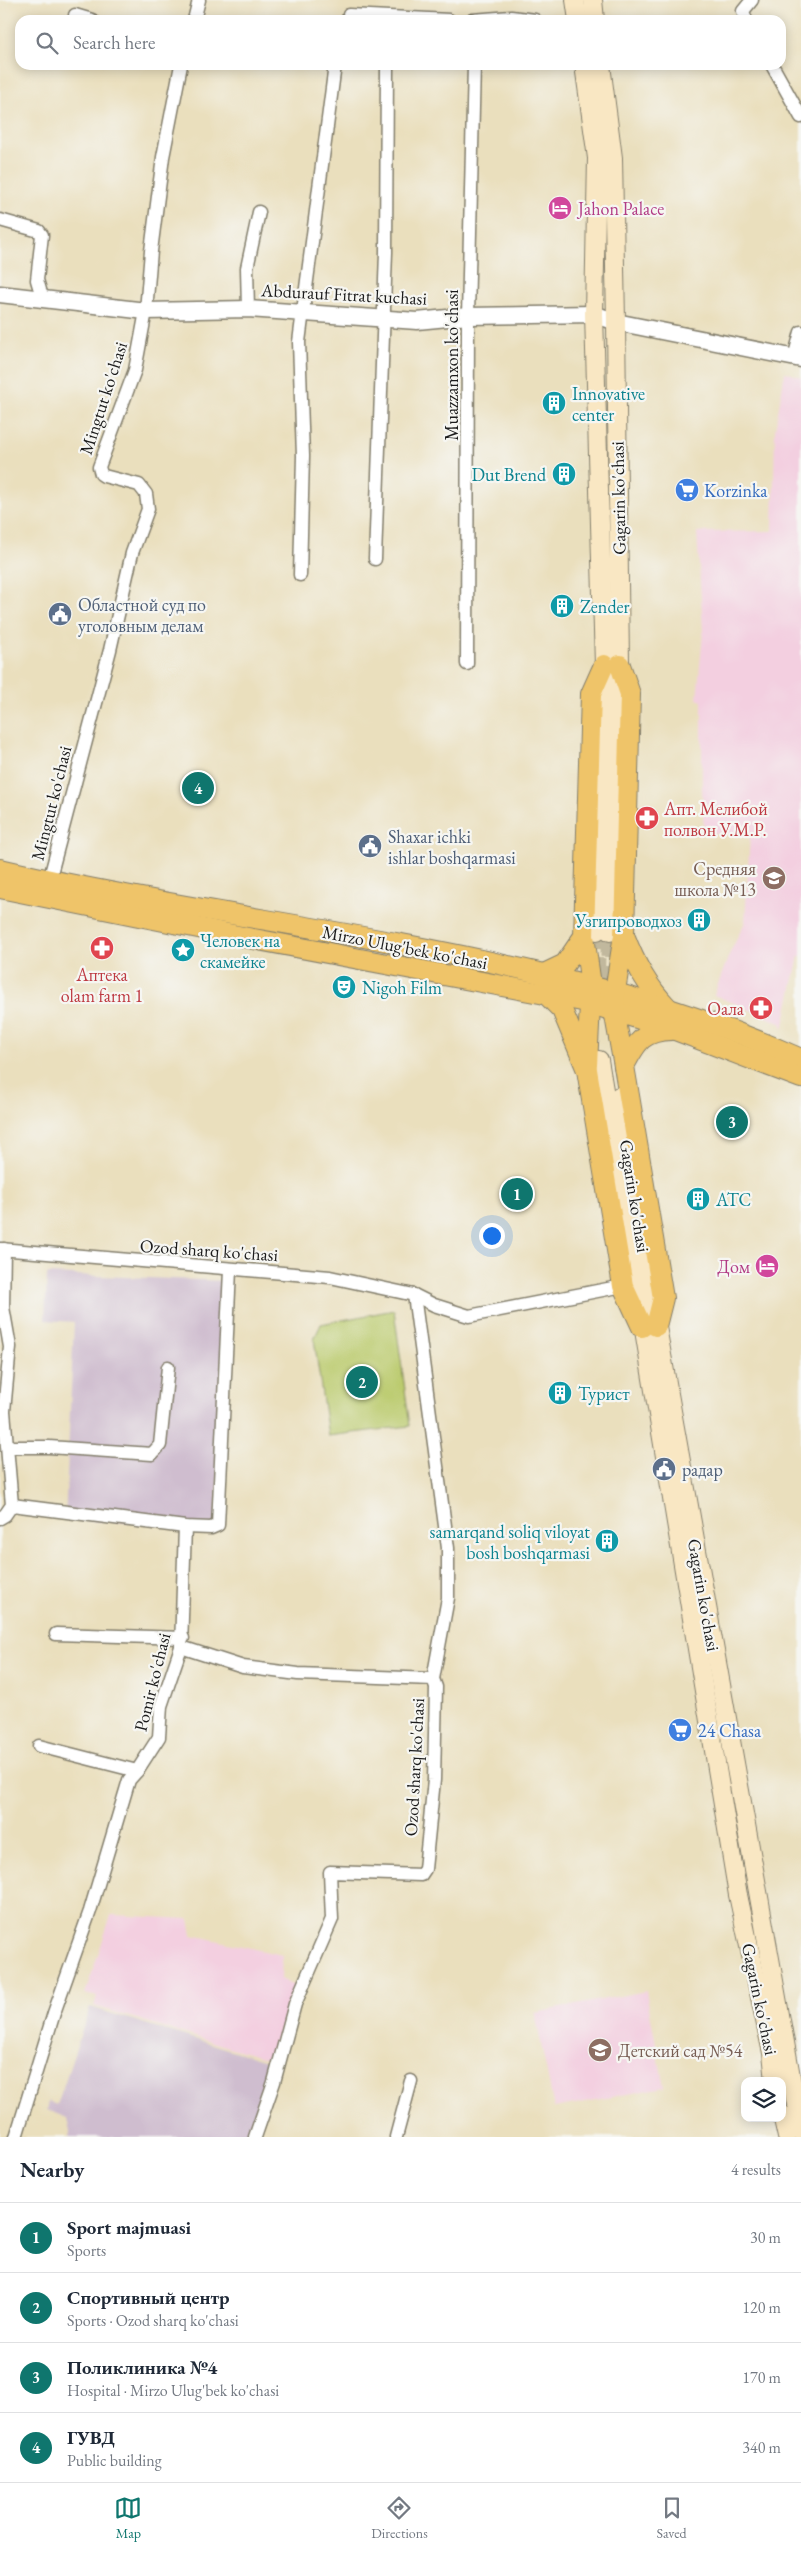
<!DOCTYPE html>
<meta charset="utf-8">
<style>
:root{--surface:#fff;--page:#f2f2f3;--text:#1f2937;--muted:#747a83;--line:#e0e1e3;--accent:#0f766e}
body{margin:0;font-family:"EB Garamond",serif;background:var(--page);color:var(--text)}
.controls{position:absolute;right:15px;bottom:15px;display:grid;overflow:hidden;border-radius:10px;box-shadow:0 2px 12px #0003}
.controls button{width:45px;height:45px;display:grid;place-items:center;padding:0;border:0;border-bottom:1px solid var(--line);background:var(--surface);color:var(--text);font:25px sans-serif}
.you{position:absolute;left:491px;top:1235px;width:18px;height:18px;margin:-12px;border:4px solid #fff;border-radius:50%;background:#1a73e8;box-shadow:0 0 0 8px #1a73e833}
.badge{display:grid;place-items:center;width:32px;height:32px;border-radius:50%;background:var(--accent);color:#fff;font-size:16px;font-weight:700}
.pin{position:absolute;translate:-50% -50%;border:2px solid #fff;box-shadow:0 1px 5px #0006}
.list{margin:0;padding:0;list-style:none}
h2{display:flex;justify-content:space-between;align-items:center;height:65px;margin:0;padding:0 20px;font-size:21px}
h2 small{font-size:16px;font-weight:400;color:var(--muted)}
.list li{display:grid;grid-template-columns:32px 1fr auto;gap:15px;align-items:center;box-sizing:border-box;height:70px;padding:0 20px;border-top:1px solid var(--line)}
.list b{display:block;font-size:19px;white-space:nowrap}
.list p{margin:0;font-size:16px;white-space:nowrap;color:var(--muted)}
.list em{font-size:16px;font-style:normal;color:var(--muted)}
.icon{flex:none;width:28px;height:28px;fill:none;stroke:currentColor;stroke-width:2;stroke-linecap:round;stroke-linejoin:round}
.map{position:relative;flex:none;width:801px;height:2137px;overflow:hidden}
.search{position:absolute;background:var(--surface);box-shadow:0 2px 12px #0003;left:15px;right:15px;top:15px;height:55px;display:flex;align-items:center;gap:12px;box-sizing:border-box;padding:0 18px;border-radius:15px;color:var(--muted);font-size:19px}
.sheet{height:345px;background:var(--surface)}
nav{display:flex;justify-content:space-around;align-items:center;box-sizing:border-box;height:70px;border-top:1px solid var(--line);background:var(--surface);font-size:14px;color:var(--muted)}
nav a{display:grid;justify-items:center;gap:2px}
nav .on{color:var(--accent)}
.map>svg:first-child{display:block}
.built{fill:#f3cfe0}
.industrial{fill:#cfbdcf}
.green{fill:#bbcb6e;stroke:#6c7445}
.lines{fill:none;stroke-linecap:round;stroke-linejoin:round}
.secondary-tunnel{stroke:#c1b89d;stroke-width:18;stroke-dasharray:18 9;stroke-linecap:butt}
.minor-casing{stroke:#837e6c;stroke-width:15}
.tertiary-casing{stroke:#837e6c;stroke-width:19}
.secondary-casing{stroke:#837e6c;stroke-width:20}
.primary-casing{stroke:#837e6c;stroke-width:22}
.minor{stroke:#fff;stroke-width:12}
.tertiary{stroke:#fff;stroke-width:16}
.secondary{stroke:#f9e7c3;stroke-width:18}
.primary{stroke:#efc469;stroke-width:20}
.labels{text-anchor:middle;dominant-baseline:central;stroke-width:4.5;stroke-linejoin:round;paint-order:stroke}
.hotel-label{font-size:18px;fill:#b23c85;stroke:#f6f6f2;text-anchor:start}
.street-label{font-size:18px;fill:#1c1c1c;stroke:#f6f6f2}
.culture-label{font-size:18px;fill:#0d838f;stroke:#f6f6f2;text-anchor:start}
.shop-label{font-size:18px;fill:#366cbe;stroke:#f6f6f2;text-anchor:start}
.service-label{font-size:18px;fill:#4e5e75;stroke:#f6f6f2;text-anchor:start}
.health-label{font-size:18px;fill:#be3a42;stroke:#f6f6f2;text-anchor:start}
.education-label{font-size:18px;fill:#785e54;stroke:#f6f6f2;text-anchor:end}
</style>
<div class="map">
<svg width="801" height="2137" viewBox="0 0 801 2137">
<rect width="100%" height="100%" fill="#f6f6f2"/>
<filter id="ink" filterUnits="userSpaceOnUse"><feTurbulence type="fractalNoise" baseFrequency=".02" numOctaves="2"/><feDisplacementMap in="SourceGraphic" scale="10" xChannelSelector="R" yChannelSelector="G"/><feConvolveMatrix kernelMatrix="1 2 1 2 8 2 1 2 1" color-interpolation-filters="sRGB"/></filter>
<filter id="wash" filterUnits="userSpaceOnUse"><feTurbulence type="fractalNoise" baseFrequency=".0096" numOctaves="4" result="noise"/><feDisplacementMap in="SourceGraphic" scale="20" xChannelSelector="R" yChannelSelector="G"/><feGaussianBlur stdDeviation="1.12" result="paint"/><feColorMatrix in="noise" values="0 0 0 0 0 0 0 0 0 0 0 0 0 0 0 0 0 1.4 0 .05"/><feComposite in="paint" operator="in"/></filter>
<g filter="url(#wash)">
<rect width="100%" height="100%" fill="#eadfbd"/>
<g class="built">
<polygon points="785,372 801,377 801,956 799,956 783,1029 781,1023 714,995 729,955 745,922 750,834 704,833 702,788 702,701 697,699 703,632 697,532 773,531 775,430"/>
<polygon points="111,1915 189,1919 192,1935 282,1955 281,1979 296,1986 271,2060 94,2006 97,1997 85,1994"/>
<polygon points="646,1991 664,2087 554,2108 535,2013"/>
</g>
<g class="industrial">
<polygon points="47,1274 226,1281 216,1526 65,1520 74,1322 45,1320"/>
<polygon points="90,2007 273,2063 249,2137 69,2137 70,2132 67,2118 47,2110 49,2101 57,2105"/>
</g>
<polygon class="green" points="394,1310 410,1426 328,1436 314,1339 321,1324"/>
</g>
<g filter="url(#ink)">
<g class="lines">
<g class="secondary-tunnel">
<polyline points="596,976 597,931"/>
<polyline points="609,984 610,932"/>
</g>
<g class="minor-casing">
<g id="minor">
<polyline points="75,15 92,20"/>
<polyline points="194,20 199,0"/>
<polyline points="348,20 349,15 449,20"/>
<polyline points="472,20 511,17 535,20"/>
<polyline points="746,20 743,11 752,0"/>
<polyline points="772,65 801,117"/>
<polyline points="0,220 39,231 42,235 37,280 43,300"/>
<polyline points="248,309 247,268 259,212"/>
<polyline points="794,358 801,332"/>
<polyline points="375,559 386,252 387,65"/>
<polyline points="300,575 303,456 299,342 335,65"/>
<polyline points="467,664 468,316 474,65"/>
<polyline points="49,881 110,650 132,553 148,509 146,494 139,485 104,476 101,474 99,467 135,370 146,311 151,251 163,157 181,65"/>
<polyline points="0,1249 330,1277 414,1295 434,1305 469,1316 623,1286"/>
<polyline points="8,1447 49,1447 152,1454 160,1445 168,1367"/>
<polyline points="12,1505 185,1527 211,1528 218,1525 230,1270"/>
<polyline points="0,1518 5,1515 12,1505 4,1411 10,1347 3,1307 4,1249"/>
<polyline points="56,1634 183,1638"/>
<polyline points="181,1647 243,1667 298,1674 433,1679"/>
<polyline points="39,1746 137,1771"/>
<polyline points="16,2137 54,2013 90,1911 129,1780 137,1771 159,1737 161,1706 181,1647 185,1527"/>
<polyline points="255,2137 274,2082 295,2004 332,1919 330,1872 421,1875 425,1869 434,1780 436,1687 433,1679 448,1598 448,1548 414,1295"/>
<polyline points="396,2137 411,2081"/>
</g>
</g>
<g class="tertiary-casing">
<polyline id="tertiary" points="0,294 146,311 248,309 417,321 468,316 594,314 616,322 801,359"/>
</g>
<g class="secondary-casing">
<g id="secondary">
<polyline points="575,0 578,20"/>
<polyline points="593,0 595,20"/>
<polyline points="584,65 597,158 594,314 604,665 597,931"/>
<polyline points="601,65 613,158 616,322 620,665 610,932"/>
<polyline points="599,1060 738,1895 772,2053 775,2081"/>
<polyline points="619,1096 652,1299 801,2132"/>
<polyline points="782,2115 787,2137"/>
</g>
</g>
<g class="primary-casing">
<g id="primary">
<path d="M620,665l10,29 -6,241c11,29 23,51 44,73"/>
<path d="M0,869c267,62 548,77 801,190"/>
<polyline points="0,888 243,937 582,1001 675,1030 801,1078"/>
<polyline points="624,935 615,991 614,1010 624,1066"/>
<polyline points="584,936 591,985 587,1065"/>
<polyline points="544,974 565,964 584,936 591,694 604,665"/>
<polyline points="546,994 562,1010 587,1070 623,1286 642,1327"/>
<path d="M656,1326l7,-28 -39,-232c13,-25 19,-35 47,-36"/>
</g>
</g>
<use href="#minor" class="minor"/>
<use href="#tertiary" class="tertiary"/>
<use href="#secondary" class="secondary"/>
<use href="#primary" class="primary"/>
</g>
</g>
<defs>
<g id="hotel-disc" transform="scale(1.25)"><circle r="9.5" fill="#d1479c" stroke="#f6f6f2"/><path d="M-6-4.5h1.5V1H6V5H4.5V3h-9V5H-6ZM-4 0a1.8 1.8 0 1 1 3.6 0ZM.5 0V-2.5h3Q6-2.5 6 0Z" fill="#fff"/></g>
<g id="building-disc" transform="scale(1.25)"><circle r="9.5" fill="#0f9aa8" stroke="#f6f6f2"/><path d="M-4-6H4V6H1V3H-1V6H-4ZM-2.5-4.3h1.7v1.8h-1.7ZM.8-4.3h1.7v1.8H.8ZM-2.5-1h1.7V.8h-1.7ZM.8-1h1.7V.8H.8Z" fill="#fff"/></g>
<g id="supermarket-disc" transform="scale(1.25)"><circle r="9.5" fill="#3f7fe0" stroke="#f6f6f2"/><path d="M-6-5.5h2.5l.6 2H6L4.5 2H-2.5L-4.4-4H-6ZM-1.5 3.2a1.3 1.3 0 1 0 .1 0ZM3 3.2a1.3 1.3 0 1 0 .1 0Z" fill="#fff"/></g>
<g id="civic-disc" transform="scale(1.25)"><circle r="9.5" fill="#5c6f8a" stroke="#f6f6f2"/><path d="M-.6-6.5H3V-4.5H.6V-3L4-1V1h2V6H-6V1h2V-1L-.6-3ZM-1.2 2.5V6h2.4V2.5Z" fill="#fff"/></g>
<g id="pharmacy-disc" transform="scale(1.25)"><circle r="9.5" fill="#e0444e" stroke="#f6f6f2"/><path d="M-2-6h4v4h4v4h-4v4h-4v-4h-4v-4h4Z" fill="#fff"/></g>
<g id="school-disc" transform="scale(1.25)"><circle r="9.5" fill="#8d6e63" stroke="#f6f6f2"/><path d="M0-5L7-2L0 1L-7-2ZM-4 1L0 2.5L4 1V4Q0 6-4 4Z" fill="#fff"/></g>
<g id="sight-disc" transform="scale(1.25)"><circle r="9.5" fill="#0f9aa8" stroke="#f6f6f2"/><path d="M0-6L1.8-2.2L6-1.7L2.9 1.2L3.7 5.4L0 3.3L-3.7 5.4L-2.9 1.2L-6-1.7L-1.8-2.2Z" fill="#fff"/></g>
<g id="theatre-disc" transform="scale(1.25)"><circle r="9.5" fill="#0f9aa8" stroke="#f6f6f2"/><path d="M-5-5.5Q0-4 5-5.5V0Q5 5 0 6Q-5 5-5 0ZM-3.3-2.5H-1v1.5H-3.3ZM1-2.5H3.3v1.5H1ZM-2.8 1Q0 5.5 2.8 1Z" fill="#fff"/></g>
</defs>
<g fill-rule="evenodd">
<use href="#hotel-disc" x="560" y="208"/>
<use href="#building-disc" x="554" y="403"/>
<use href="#building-disc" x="564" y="474"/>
<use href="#supermarket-disc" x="687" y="490"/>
<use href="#building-disc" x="562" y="606"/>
<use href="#civic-disc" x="60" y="614"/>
<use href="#pharmacy-disc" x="647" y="818"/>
<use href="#civic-disc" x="370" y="846"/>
<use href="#school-disc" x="774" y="878"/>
<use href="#building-disc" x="699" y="920"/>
<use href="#pharmacy-disc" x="102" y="948"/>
<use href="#sight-disc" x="183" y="950"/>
<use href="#theatre-disc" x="344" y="987"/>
<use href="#pharmacy-disc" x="761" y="1008"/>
<use href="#building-disc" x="698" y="1199"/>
<use href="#hotel-disc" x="767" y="1266"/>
<use href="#building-disc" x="560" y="1393"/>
<use href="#civic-disc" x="664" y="1469"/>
<use href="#building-disc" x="607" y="1541"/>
<use href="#supermarket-disc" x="680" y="1730"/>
<use href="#school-disc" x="600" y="2050"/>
</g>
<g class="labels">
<g class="hotel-label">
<text x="578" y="208">Jahon Palace</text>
<text x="750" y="1266" text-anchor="end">Дом</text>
</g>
<g class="street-label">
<text transform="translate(344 294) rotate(3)">Abdurauf Fitrat kuchasi</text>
<text transform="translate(451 365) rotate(-90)">Muazzamxon ko'chasi</text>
<text transform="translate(103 398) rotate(-72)">Mingtut ko'chasi</text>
<text transform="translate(618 498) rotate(-91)">Gagarin ko'chasi</text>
<text transform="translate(51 803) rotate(-76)">Mingtut ko'chasi</text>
<text transform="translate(405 947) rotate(11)">Mirzo Ulug'bek ko'chasi</text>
<text transform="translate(635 1196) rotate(81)">Gagarin ko'chasi</text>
<text transform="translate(209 1250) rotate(4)">Ozod sharq ko'chasi</text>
<text transform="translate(704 1595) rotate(80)">Gagarin ko'chasi</text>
<text transform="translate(152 1682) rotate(-76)">Pomir ko'chasi</text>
<text transform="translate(414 1767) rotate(-87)">Ozod sharq ko'chasi</text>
<text transform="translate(760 1999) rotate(78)">Gagarin ko'chasi</text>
</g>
<g class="culture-label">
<text x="572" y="393">Innovative<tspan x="572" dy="21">center</tspan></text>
<text x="546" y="474" text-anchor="end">Dut Brend</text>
<text x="580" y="606">Zender</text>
<text x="682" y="920" text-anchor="end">Узгипроводхоз</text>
<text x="200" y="940">Человек на<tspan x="200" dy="21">скамейке</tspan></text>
<text x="362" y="987">Nigoh Film</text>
<text x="716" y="1199">ATC</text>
<text x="578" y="1393">Турист</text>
<text x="590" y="1531" text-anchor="end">samarqand soliq viloyat<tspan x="590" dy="21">bosh boshqarmasi</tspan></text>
</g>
<g class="shop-label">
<text x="704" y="490">Korzinka</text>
<text x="698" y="1730">24 Chasa</text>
</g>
<g class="service-label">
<text x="78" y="604">Областной суд по<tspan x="78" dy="21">уголовным делам</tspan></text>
<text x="388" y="836">Shaxar ichki<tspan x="388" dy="21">ishlar boshqarmasi</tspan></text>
<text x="682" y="1469">радар</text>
</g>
<g class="health-label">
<text x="664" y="808">Апт. Мелибой<tspan x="664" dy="21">полвон У.М.Р.</tspan></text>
<text x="102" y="974" text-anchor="middle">Аптека<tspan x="102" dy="21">olam farm 1</tspan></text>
<text x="744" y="1008" text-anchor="end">Оала</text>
</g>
<g class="education-label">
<text x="756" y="868">Средняя<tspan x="756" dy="21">школа №13</tspan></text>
<text x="618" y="2050" text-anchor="start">Детский сад №54</text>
</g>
</g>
</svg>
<div class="controls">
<button><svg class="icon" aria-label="layers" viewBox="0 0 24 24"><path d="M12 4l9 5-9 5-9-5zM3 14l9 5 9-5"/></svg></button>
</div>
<div class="you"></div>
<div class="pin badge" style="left:517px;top:1194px">1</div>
<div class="pin badge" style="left:362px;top:1382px">2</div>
<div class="pin badge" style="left:732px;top:1122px">3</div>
<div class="pin badge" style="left:198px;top:788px">4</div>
<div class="search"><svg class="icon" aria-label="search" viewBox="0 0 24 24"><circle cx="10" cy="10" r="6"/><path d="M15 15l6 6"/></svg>Search here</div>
</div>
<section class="sheet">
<h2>Nearby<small>4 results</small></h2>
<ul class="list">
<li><span class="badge">1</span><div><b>Sport majmuasi</b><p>Sports</p></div><em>30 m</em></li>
<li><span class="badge">2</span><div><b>Спортивный центр</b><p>Sports · Ozod sharq ko'chasi</p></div><em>120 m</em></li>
<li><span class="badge">3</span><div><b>Поликлиника №4</b><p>Hospital · Mirzo Ulug'bek ko'chasi</p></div><em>170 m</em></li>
<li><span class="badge">4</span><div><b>ГУВД</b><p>Public building</p></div><em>340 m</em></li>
</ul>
</section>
<nav>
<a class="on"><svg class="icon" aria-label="map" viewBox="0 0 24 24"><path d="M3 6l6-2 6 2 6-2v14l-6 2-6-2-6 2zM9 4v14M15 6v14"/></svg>Map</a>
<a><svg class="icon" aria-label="directions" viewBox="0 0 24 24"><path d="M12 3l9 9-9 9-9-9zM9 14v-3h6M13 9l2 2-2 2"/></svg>Directions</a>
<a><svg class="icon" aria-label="saved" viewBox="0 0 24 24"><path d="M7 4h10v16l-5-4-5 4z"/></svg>Saved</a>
</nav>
